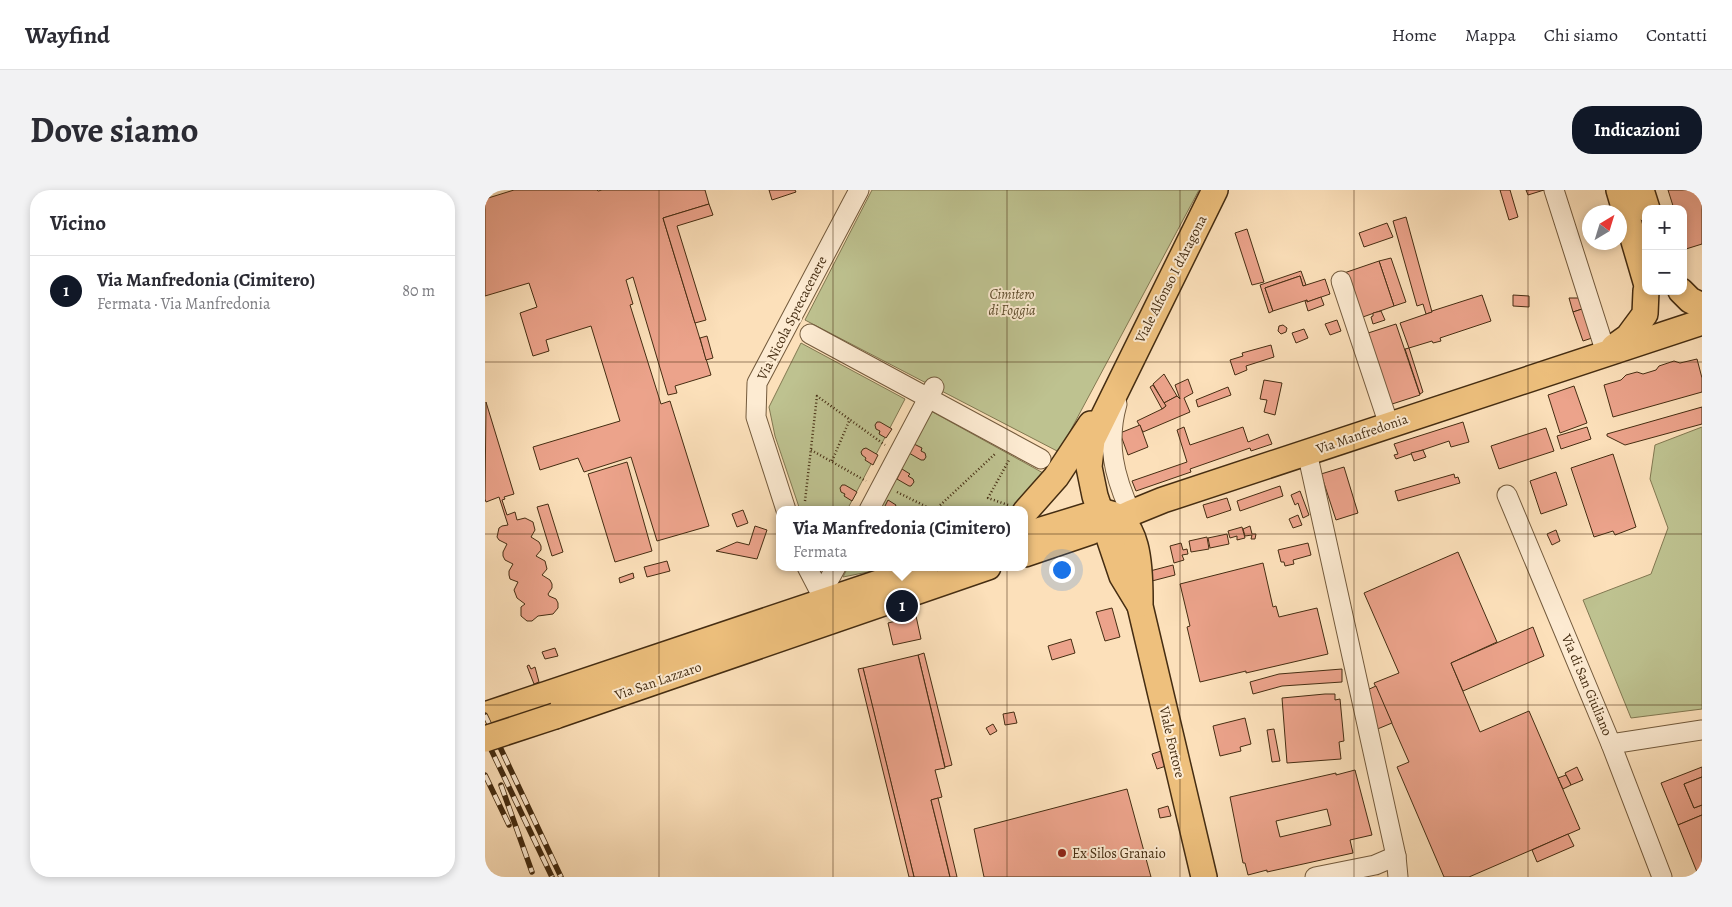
<!DOCTYPE html>
<html lang="it">
<meta charset="utf-8">
<style>
:root{--surface:#fff;--page:#f2f2f3;--text:#2b2b33;--muted:#7c7c81;--line:#e1e1e2;--accent:#111827}
body{margin:0;font-family:Alegreya,serif;background:var(--page);color:var(--text)}
.controls{position:absolute;right:15px;top:15px;display:grid;overflow:hidden;border-radius:10px;box-shadow:0 2px 8px #0003}
.controls button{width:45px;height:45px;display:grid;place-items:center;padding:0;border:0;border-bottom:1px solid var(--line);background:var(--surface);color:var(--text);font:25px sans-serif}
.compass{position:absolute;left:1097px;top:15px;width:45px;height:45px;border-radius:50%;background:var(--surface);box-shadow:0 2px 8px #0003;rotate:38deg}
.you{position:absolute;left:576px;top:379px;width:18px;height:18px;margin:-12px;border:4px solid #fff;border-radius:50%;background:#1a73e8;box-shadow:0 0 0 8px #1a73e833}
.badge{display:grid;place-items:center;width:32px;height:32px;border-radius:50%;background:var(--accent);color:#fff;font-size:16px;font-weight:700}
.pin{position:absolute;translate:-50% -50%;border:2px solid #fff;box-shadow:0 1px 5px #0006}
.popup{position:absolute;left:291px;top:316px;width:252px;height:65px;box-sizing:border-box;display:grid;place-content:center;border-radius:10px;background:var(--surface);filter:drop-shadow(0 1px 4px #0005);font-size:16px;white-space:nowrap;color:var(--muted)}
.popup b{font-size:19px;color:var(--text)}
.popup::after{content:'';position:absolute;left:50%;top:100%;margin-left:-10px;border:10px solid transparent;border-top-color:var(--surface)}
.list{margin:0;padding:0;list-style:none}
h2{display:flex;justify-content:space-between;align-items:center;height:65px;margin:0;padding:0 20px;font-size:21px}
h2 small{font-size:16px;font-weight:400;color:var(--muted)}
.list li{display:grid;grid-template-columns:32px 1fr auto;gap:15px;align-items:center;box-sizing:border-box;height:70px;padding:0 20px;border-top:1px solid var(--line)}
.list b{display:block;font-size:19px;white-space:nowrap}
.list p{margin:0;font-size:16px;white-space:nowrap;color:var(--muted)}
.list em{font-size:16px;font-style:normal;color:var(--muted)}
.map{position:relative;flex:none;width:1217px;height:687px;overflow:hidden;border-radius:20px}
header{display:flex;align-items:center;gap:30px;box-sizing:border-box;height:70px;padding:0 25px;background:var(--surface);border-bottom:1px solid var(--line)}
header strong{font-size:24px}
nav{display:flex;gap:28px;margin-inline-start:auto;font-size:18px}
.intro{display:flex;align-items:center;justify-content:space-between;box-sizing:border-box;height:120px;padding:0 30px}
h1{margin:0;font-size:35px}
.button{padding:12px 22px;border-radius:20px;background:var(--accent);color:#fff;font-size:18px;font-weight:700}
main{display:flex;gap:30px;padding:0 30px}
aside{flex:1;background:var(--surface);border-radius:20px;box-shadow:0 2px 8px #0003}
.map>svg:first-child{display:block}
.green{fill:#bec290;stroke:#827851}
.building{fill:#eca38b;stroke:#452d12;fill-rule:evenodd}
.lines{fill:none;stroke-linecap:round;stroke-linejoin:round}
.minor-casing{stroke:#735a3c;stroke-width:21}
.major-casing{stroke:#452d12;stroke-width:28}
.path{stroke:#452d12;stroke-width:2.5;stroke-dasharray:1 2.5;stroke-linecap:butt}
.minor{stroke:#fdebd2;stroke-width:19}
.major{stroke:#eec07d;stroke-width:25}
.rail-casing{stroke:#452d12;stroke-width:5.5}
.rail{stroke:#fdebd2;stroke-width:4;stroke-dasharray:11;stroke-linecap:butt}
.major-bridge-casing{stroke:#452d12;stroke-width:28;stroke-linecap:butt}
.major-bridge{stroke:#eec07d;stroke-width:25}
.grid{fill:none;stroke:#452d12;stroke-width:1;stroke-opacity:0.55}
.poi-dot{fill:#8f2418;stroke:#fdebd2;stroke-width:2}
.labels{text-anchor:middle;dominant-baseline:central;stroke-width:4;stroke-linejoin:round;paint-order:stroke}
.street-label{font-size:14px;fill:#452d12;stroke:#fdebd2}
.park-label{font-size:14px;font-style:italic;fill:#5d4b2b;stroke:#fdebd2}
.poi-label{font-size:14px;fill:#452d12;stroke:#fdebd2;text-anchor:start}
</style>
<header>
<strong>Wayfind</strong>
<nav><a>Home</a><a>Mappa</a><a>Chi siamo</a><a>Contatti</a></nav>
</header>
<div class="intro"><h1>Dove siamo</h1><a class="button">Indicazioni</a></div>
<main>
<aside>
<h2>Vicino<small></small></h2>
<ul class="list">
<li><span class="badge">1</span><div><b>Via Manfredonia (Cimitero)</b><p>Fermata · Via Manfredonia</p></div><em>80 m</em></li>
</ul>
</aside>
<div class="map">
<svg width="1217" height="687" viewBox="0 0 1217 687">
<rect width="100%" height="100%" fill="#fce0ba"/>
<filter id="stains"><feTurbulence type="fractalNoise" baseFrequency=".004" numOctaves="4"/><feColorMatrix values="0 0 0 0 .2 0 0 0 0 .09 0 0 0 0 .02 0 0 0 .5 -.17"/></filter>
<radialGradient id="worn" r=".72"><stop offset=".6" stop-color="#630" stop-opacity="0"/><stop offset="1" stop-color="#630" stop-opacity=".3"/></radialGradient>
<g class="green">
<polygon points="387,0 714,0 574,262 320,130"/>
<polygon points="316,153 420,209 362,320 315,320 290,246 284,217"/>
<polygon points="444,220 560,284 531,320 393,320"/>
<polygon points="1217,237 1217,519 1146,528 1098,410 1166,384 1183,338 1165,289 1170,255"/>
<polygon points="363,377 408,377 358,387"/>
</g>
<g class="building">
<polygon points="29,0 112,0 113,1 117,0 220,0 224,14 178,28 226,185 190,196 192,203 183,205 148,87 141,90 148,114 145,115 176,214 185,211 224,336 172,351 146,267 99,282 93,268 55,280 48,257 135,231 106,136 61,150 64,161 48,166 35,123 52,117 44,93 0,106 0,9"/>
<polygon points="284,0 310,0 311,2 287,10"/>
<polygon points="1015,0 1025,0 1033,27 1024,30"/>
<polygon points="1041,0 1059,0 1043,5"/>
<polygon points="1183,0 1217,0 1217,54 1201,59 1198,49 1198,19 1189,19"/>
<polygon points="224,14 228,25 192,36 221,130 210,133 178,28"/>
<polygon points="921,27 947,122 941,124 938,114 932,116 908,31"/>
<polygon points="902,33 908,47 879,57 874,43"/>
<polygon points="762,39 779,92 767,95 750,43"/>
<polygon points="906,68 921,112 909,116 894,71"/>
<polygon points="894,71 909,116 875,128 859,83"/>
<polygon points="816,81 821,95 818,96 815,86 780,98 788,121 784,123 775,95"/>
<polygon points="815,86 818,96 840,89 845,104 822,112 822,110 788,121 780,98"/>
<polygon points="997,105 1006,131 955,148 956,151 948,153 947,151 924,158 915,133 947,122 947,121"/>
<polygon points="1028,105 1044,106 1044,117 1028,116"/>
<polygon points="836,107 839,115 823,121 820,111 822,110 822,112"/>
<polygon points="1084,108 1097,108 1100,118 1088,122"/>
<polygon points="1100,118 1107,148 1098,151 1088,122"/>
<polygon points="896,121 900,130 888,134 886,127 888,126 888,123"/>
<polygon points="852,130 856,141 845,145 840,134"/>
<polygon points="911,134 935,205 904,215 880,144"/>
<polygon points="798,135 802,138 801,142 796,144 793,141 794,136"/>
<polygon points="819,139 823,148 811,153 807,143"/>
<polygon points="222,146 228,168 221,170 215,148"/>
<polygon points="786,155 789,167 761,176 762,180 750,185 745,170 758,166 757,163"/>
<polygon points="924,158 938,202 935,204 920,159"/>
<polygon points="1212,169 1217,188 1217,202 1128,227 1119,195 1136,190 1141,185 1152,182 1158,184 1171,180 1174,176 1189,171 1195,173"/>
<polygon points="679,184 692,206 679,213 668,194"/>
<polygon points="703,189 708,203 699,208 705,222 658,242 652,231 677,219 681,216 679,213 692,206 695,209 690,195"/>
<polygon points="779,190 797,193 790,225 779,222 782,210 775,209"/>
<polygon points="668,195 681,216 677,219 665,197"/>
<polygon points="1089,196 1102,233 1075,243 1063,205"/>
<polygon points="743,197 746,205 713,217 711,210"/>
<polygon points="1,212 29,304 19,307 20,309 17,310 22,325 30,322 32,330 40,328 48,332 50,340 46,347 54,352 56,356 56,360 51,366 60,371 62,379 57,385 65,390 67,394 67,398 63,404 64,406 71,409 73,413 73,418 68,424 53,426 47,431 42,431 36,426 36,417 40,414 32,408 29,400 33,392 25,389 24,385 24,381 28,374 20,370 18,366 18,362 22,354 14,350 12,347 14,338 17,336 23,335 14,307 1,312 0,309"/>
<polygon points="1217,217 1217,234 1140,255 1122,246 1122,244"/>
<polygon points="392,232 395,232 407,239 401,248 394,244 395,241 391,239 390,235"/>
<polygon points="978,232 984,252 966,257 964,251 911,269 909,265 913,264 909,254"/>
<polygon points="655,235 663,257 643,265 635,243"/>
<polygon points="699,237 705,255 758,237 763,252 783,244 787,254 766,261 765,258 705,279 706,282 651,301 647,291 702,272 692,240"/>
<polygon points="1102,237 1106,249 1076,259 1072,246"/>
<polygon points="1061,238 1069,261 1014,279 1006,256"/>
<polygon points="429,254 437,258 436,261 440,263 441,267 439,270 436,270 424,263"/>
<polygon points="381,258 393,265 388,275 380,270 381,268 377,265 376,262 378,259"/>
<polygon points="938,260 941,267 929,271 926,263"/>
<polygon points="1128,264 1151,337 1130,345 1128,341 1109,347 1086,278"/>
<polygon points="142,272 167,361 130,372 103,284"/>
<polygon points="859,277 873,323 851,330 836,284"/>
<polygon points="417,279 425,284 423,286 428,289 429,292 426,296 424,296 412,289"/>
<polygon points="1071,282 1082,315 1056,324 1045,291"/>
<polygon points="969,284 970,288 973,287 975,293 913,311 910,301"/>
<polygon points="357,295 360,295 372,302 367,311 359,306 360,304 356,302 355,298"/>
<polygon points="795,296 798,306 755,321 752,311"/>
<polygon points="815,301 824,325 818,328 813,313 810,315 806,305"/>
<polygon points="742,308 746,320 722,328 718,315"/>
<polygon points="403,310 411,315 410,317 414,320 398,320"/>
<polygon points="63,314 78,362 67,366 52,317"/>
<polygon points="258,320 263,333 252,337 247,324"/>
<polygon points="813,325 817,335 808,338 804,329"/>
<polygon points="270,336 282,340 272,369 231,361 252,352 264,355"/>
<polygon points="765,336 767,344 771,344 770,349 766,349 767,345 760,346 758,339"/>
<polygon points="757,337 760,348 752,350 752,346 745,348 743,341"/>
<polygon points="1071,340 1075,351 1067,355 1062,344"/>
<polygon points="742,344 744,354 725,358 723,348"/>
<polygon points="722,347 724,359 706,362 704,351"/>
<polygon points="696,353 698,360 702,359 703,364 697,365 699,370 689,373 685,356"/>
<polygon points="823,353 826,365 808,370 809,374 800,376 799,372 796,372 793,360"/>
<polygon points="973,362 1012,452 966,473 995,542 1044,521 1095,639 984,687 959,687 912,577 924,572 889,493 914,483 879,403"/>
<polygon points="182,371 185,381 162,387 159,377"/>
<polygon points="778,373 788,417 791,416 794,427 832,418 843,464 761,483 761,481 715,492 702,437 705,436 695,394"/>
<polygon points="688,375 690,385 667,391 665,381"/>
<polygon points="148,383 149,388 135,393 134,388"/>
<polygon points="627,418 635,447 620,451 611,422"/>
<polygon points="431,426 436,449 408,455 403,433"/>
<polygon points="1048,437 1059,466 978,501 966,473"/>
<polygon points="586,449 590,463 567,470 563,456"/>
<polygon points="70,458 73,466 60,469 57,462"/>
<polygon points="439,463 467,575 460,577 433,465"/>
<polygon points="433,465 460,578 450,580 457,607 446,610 465,687 429,687 378,478"/>
<polygon points="44,475 46,479 50,477 54,492 49,494 42,476"/>
<polygon points="378,478 387,514 429,687 424,687 373,479"/>
<polygon points="857,479 857,492 797,496 768,504 765,492 794,484"/>
<polygon points="891,496 907,533 890,540 880,501"/>
<polygon points="840,504 850,504 850,510 855,509 859,551 854,552 856,569 802,573 797,508"/>
<polygon points="529,522 532,533 520,535 518,524"/>
<polygon points="760,528 766,554 755,557 756,561 735,566 728,536"/>
<polygon points="508,534 512,541 505,545 501,538"/>
<polygon points="789,539 795,571 787,572 782,540"/>
<polygon points="676,561 681,576 672,579 667,564"/>
<polygon points="1092,577 1098,590 1086,595 1080,583"/>
<polygon points="1217,577 1217,587 1199,594 1209,618 1217,615 1217,625 1193,635 1176,593"/>
<path d="M870,580l17,65 -22,5 3,13 -86,19v-2l-19,5 -3,-12h-2l-13,-66 106,-24v2zM842,619l4,16 -51,12 -4,-16z"/>
<polygon points="1081,585 1086,595 1078,599 1073,588"/>
<polygon points="1217,587 1217,615 1209,618 1199,594"/>
<polygon points="642,599 666,687 499,687 489,639"/>
<polygon points="453,608 456,620 472,687 465,687 463,678 446,610"/>
<polygon points="683,616 686,626 675,628 673,619"/>
<polygon points="1217,625 1217,687 1214,687 1193,635"/>
<polygon points="1083,644 1089,656 1052,672 1047,660"/>
</g>
<g class="lines">
<g class="minor-casing">
<g id="minor">
<polyline points="1069,0 1121,163"/>
<polyline points="856,91 904,235"/>
<polyline points="325,144 556,269"/>
<path d="M632,214c-11,39 -3,72 14,109"/>
<polyline points="822,262 911,666 913,687"/>
<polyline points="1022,305 1126,554 1177,687"/>
<polyline points="301,320 271,227 272,193 374,0"/>
<polyline points="384,320 449,197"/>
<polyline points="322,377 336,404 343,423"/>
<polyline points="336,404 351,377"/>
<polyline points="1126,554 1217,540"/>
<polyline points="830,687 890,675 911,666"/>
</g>
</g>
<g class="major-casing">
<g id="major">
<polyline points="1134,0 1161,92"/>
<polyline points="1156,0 1162,19"/>
<polyline points="1196,101 1205,110 1217,116"/>
<polyline points="1129,157 1143,147 1160,124 1161,101"/>
<polyline points="540,322 571,287 606,234"/>
<path d="M540,345l75,-23c42,0 40,65 40,94l64,271"/>
<polyline points="540,364 605,342 646,323 678,310 1217,132"/>
<polyline points="654,414 637,386 610,306 604,277 607,250 730,0"/>
<polyline points="0,525 441,377"/>
<polyline points="70,526 503,377"/>
</g>
</g>
<g class="path">
<polyline points="326,260 381,291"/>
<polyline points="347,271 365,229"/>
<polyline points="412,302 448,320"/>
<polyline points="320,311 332,206 400,255"/>
<polyline points="523,315 503,308 524,270"/>
<polyline points="450,320 511,263"/>
</g>
<use href="#minor" class="minor"/>
<use href="#major" class="major"/>
<g class="rail-casing">
<g id="rail">
<polyline points="0,525 76,687"/>
<polyline points="0,547 67,687"/>
<polyline points="0,585 24,635"/>
<polyline points="16,595 47,682"/>
</g>
</g>
<use href="#rail" class="rail"/>
<g class="major-bridge-casing">
<polyline id="major-bridge" points="0,549 70,526"/>
</g>
<use href="#major-bridge" class="major-bridge"/>
</g>
<path class="grid" d="M174,0v687M348,0v687M522,0v687M695,0v687M869,0v687M1043,0v687M0,172h1217M0,344h1217M0,515h1217"/>
<circle class="poi-dot" cx="577" cy="663" r="5"/>
<g class="labels">
<g class="street-label">
<text transform="translate(686 89) rotate(-63)">Viale Alfonso I d'Aragona</text>
<text transform="translate(307 128) rotate(-63)">Via Nicola Sprecacenere</text>
<text transform="translate(877 244) rotate(-19)">Via Manfredonia</text>
<text transform="translate(173 491) rotate(-19)">Via San Lazzaro</text>
<text transform="translate(1102 495) rotate(67)">Via di San Giuliano</text>
<text transform="translate(687 552) rotate(77)">Viale Fortore</text>
</g>
<g class="park-label">
<text x="527" y="104">Cimitero<tspan x="527" dy="16">di Foggia</tspan></text>
</g>
<g class="poi-label">
<text x="587" y="663">Ex Silos Granaio</text>
</g>
</g>
<rect width="100%" height="100%" filter="url(#stains)"/>
<rect width="100%" height="100%" fill="url(#worn)"/>
</svg>
<div class="controls">
<button>+</button>
<button>−</button>
</div>
<svg class="compass" viewBox="-18 -18 36 36"><path d="M0-13l5 13h-10z" fill="#e53935"/><path d="M0 13l5-13h-10z" fill="#7c7c81"/></svg>
<div class="you"></div>
<div class="pin badge" style="left:417px;top:416px">1</div>
<div class="popup"><b>Via Manfredonia (Cimitero)</b>Fermata</div>
</div>
</main>
